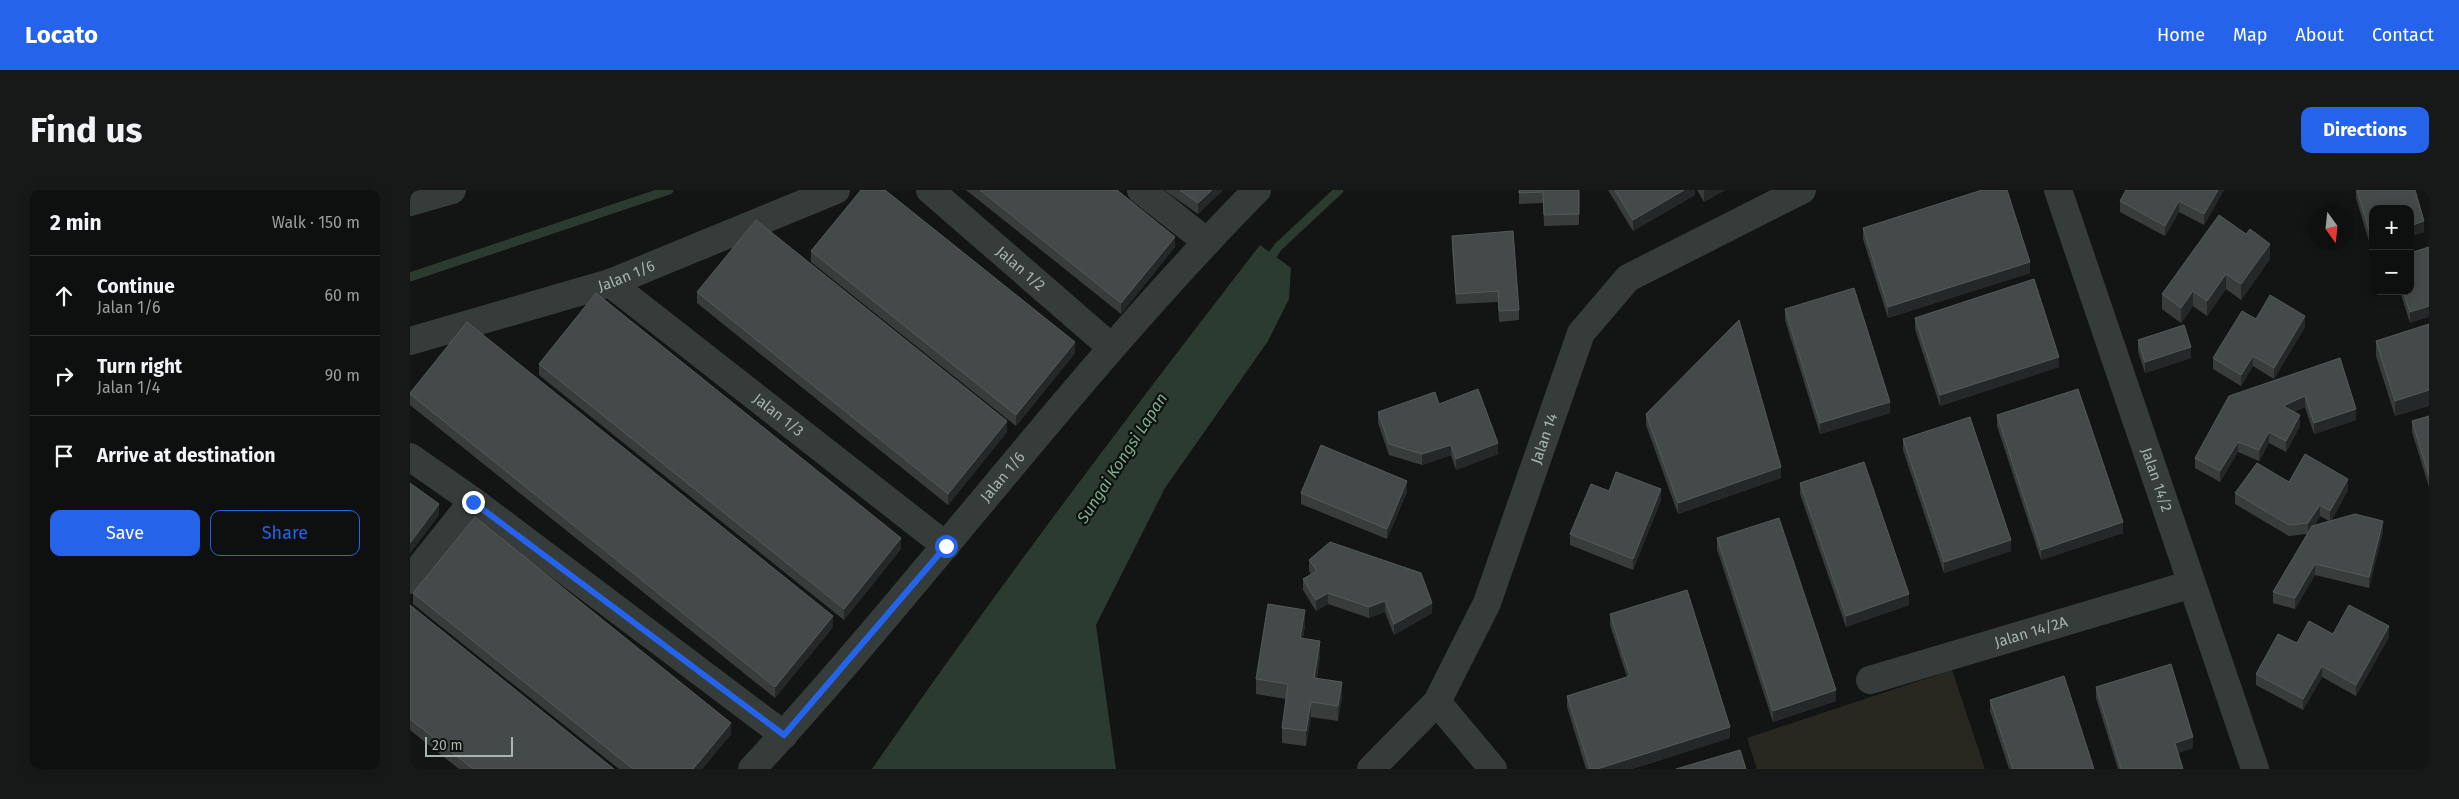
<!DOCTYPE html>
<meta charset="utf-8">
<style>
:root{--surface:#0e1010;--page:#171919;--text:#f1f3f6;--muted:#9b9d9f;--line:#2e3030;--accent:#2563eb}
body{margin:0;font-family:"Fira Sans",sans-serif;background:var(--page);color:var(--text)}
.controls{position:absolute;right:15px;top:15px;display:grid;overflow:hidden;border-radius:10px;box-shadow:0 2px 12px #0003}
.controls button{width:45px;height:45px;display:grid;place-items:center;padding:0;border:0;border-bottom:1px solid var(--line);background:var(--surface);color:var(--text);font:25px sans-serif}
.compass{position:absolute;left:1899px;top:15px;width:45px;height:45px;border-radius:50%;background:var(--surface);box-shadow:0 2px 12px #0003;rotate:165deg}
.scale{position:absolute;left:15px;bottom:12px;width:88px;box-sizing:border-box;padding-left:5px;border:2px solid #a5b6ad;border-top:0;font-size:14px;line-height:18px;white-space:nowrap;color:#a5b6ad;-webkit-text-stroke:4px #0f1010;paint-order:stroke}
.stop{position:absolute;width:15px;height:15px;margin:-11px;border:4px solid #2563eb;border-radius:50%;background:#fff}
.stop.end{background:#2563eb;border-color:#fff;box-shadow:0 1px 5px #0008}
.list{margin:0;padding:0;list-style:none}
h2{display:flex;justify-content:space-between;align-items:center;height:65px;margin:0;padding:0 20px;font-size:21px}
h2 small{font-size:16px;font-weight:400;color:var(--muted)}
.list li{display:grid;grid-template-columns:32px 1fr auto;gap:15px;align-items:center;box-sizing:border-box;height:80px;padding:0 20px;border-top:1px solid var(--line)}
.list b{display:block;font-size:19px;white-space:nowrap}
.list p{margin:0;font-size:16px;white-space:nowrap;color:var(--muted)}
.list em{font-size:16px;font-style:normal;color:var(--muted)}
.actions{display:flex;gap:10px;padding:15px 20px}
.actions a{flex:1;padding:11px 0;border:1px solid var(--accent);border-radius:10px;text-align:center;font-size:18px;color:var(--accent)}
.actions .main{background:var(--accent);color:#fff}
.icon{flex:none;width:28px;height:28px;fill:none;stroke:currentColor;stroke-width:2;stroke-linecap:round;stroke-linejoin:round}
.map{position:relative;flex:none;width:2019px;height:579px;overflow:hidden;border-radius:10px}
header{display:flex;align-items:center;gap:30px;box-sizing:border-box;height:70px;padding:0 25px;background:var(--accent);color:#fff}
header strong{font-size:24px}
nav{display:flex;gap:28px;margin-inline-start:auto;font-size:18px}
.intro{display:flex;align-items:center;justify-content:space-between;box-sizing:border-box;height:120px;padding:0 30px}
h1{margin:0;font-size:35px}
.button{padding:12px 22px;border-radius:10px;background:var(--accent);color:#fff;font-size:18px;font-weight:700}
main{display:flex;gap:30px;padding:0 30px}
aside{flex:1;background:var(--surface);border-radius:10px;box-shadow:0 2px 12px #0003}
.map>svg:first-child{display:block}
.green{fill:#282720}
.water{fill:#2c3b2f}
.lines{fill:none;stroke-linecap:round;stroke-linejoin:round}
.stream{stroke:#2c3b2f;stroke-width:9}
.minor{stroke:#363c3a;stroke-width:28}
.wall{fill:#383d3c;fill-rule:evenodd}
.shaded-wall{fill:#242828}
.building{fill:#444a49;stroke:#535b58}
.route{stroke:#2563eb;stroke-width:6}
.labels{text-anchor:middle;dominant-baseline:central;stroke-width:4.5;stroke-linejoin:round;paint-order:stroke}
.street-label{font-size:15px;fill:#a5b6ad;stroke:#0f1010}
.water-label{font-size:16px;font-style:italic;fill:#7cb189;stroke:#0f1010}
</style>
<header>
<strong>Locato</strong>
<nav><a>Home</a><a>Map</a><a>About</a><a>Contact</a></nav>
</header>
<div class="intro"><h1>Find us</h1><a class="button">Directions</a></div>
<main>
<aside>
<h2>2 min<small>Walk · 150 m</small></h2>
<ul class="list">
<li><svg class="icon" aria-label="ahead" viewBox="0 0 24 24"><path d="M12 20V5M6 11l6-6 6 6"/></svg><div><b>Continue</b><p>Jalan 1/6</p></div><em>60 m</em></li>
<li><svg class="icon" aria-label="right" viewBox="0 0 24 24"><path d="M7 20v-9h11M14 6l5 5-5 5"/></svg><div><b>Turn right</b><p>Jalan 1/4</p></div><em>90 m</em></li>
<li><svg class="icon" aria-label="arrive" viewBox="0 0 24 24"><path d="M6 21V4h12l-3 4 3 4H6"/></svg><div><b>Arrive at destination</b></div></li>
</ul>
<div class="actions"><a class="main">Save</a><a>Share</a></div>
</aside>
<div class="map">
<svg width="2019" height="579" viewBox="0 0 2019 579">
<rect width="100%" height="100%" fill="#131515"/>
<polygon class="green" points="1542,480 1575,579 1347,579 1337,548"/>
<path class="water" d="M850,55l31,23 -2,31 -21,42 -103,147 -69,137 20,144h-244c124,-179 255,-352 388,-524z"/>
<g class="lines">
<g class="stream">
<polyline points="857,73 868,57 929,0"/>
<polyline points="0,87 259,0"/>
</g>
<g class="minor">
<path id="s1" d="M520,0l181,157"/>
<polyline points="731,0 797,52"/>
<path id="s2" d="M1648,0l197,579"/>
<polyline points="0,12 42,0"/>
<path id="s3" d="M200,93l336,263"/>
<path id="s4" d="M0,151l200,-58 226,-93"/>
<polyline points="0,267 63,311 374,545"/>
<polyline points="0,390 63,311"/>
<path id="s5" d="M1460,490l322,-96"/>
<polyline points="1027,512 1083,579"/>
<path id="s6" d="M342,579c174,-188 325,-397 505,-579"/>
<path id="s7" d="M961,579l66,-67 50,-99 94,-270 47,-55 174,-88"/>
</g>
</g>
<g class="wall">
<polygon points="556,0 707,0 765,57 711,124"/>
<polygon points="754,0 813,0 788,24"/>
<polygon points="1109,0 1169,0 1169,35 1134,36 1133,13 1109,14"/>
<polygon points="1198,0 1285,0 1285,5 1223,41"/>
<polygon points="1287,0 1315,0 1294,12"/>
<polygon points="1814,0 1794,35 1769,22 1755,46 1710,22 1710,11"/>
<polygon points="1946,0 2005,0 2014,42 2000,46 2000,19 1961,58 1946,8"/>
<polygon points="1453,38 1620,83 1478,128 1453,49"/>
<polygon points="1042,46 1109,120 1109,130 1089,132 1088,112 1046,114 1042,57"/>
<polygon points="401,61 665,163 606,236 401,72"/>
<polygon points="1860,69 1831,110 1816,99 1797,126 1783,116 1771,133 1752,119 1752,104"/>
<polygon points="1990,101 2000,101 2000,133"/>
<polygon points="287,102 597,242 538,315 287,113"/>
<polygon points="1375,119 1480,223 1410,244 1375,130"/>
<polygon points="1505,128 1649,177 1530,216 1505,139"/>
<polygon points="1846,129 1895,137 1864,189 1843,176 1831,196 1803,179 1803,168"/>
<polygon points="2019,134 2019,216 1985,226 1966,166 1966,151"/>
<polygon points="1728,150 1781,168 1735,183 1728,161"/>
<polygon points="1930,168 1946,230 1904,244 1895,217 1884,222 1890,236 1876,262 1859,253 1849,271 1828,262 1810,292 1785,278 1785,268"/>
<polygon points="129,174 491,359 434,430 129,185"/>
<polygon points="0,203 423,437 365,508 0,215"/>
<polygon points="1029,214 1088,264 1046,280 1041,265 1012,275 979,265 968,233 968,222"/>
<polygon points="1236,224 1371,288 1268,324 1236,235"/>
<polygon points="1587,225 1713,343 1631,370 1587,236"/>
<polygon points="2019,226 2019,297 2002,242 2002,231"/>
<polygon points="1493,249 1601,361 1534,383 1493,260"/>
<path d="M1879,292l59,8 -17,31 52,11 -14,56 -54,-13 -20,34 -22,-6v-11l34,-58 -18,2 -54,-32v-11zM1910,326l9,5 -15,5z"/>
<polygon points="1390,293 1499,415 1436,437 1390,304"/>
<polygon points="1199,301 1251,310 1223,380 1160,355 1160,344"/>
<polygon points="997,302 977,349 891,314 891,303"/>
<polygon points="1307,348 1426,511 1363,532 1307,359"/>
<polygon points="899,370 1022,423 984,445 975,422 959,428 918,414 906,421 893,400 893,389 901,384 899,381"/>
<polygon points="3,403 321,544 292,579 209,579 3,414"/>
<polygon points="0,415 204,579 49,579 0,540"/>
<polygon points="1200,424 1320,548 1222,579 1176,579 1157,517 1157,506 1217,487 1200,435"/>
<polygon points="895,435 893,448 910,466 907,488 932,507 928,531 901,527 896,556 872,553 872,538 876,509 846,504 846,489"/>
<polygon points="1923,444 1979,447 1946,506 1912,487 1893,520 1846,495 1846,484 1887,453"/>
<polygon points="1686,497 1783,558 1768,563 1773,579 1708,579 1686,508"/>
<polygon points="1580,510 1684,579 1599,579 1580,521"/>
</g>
<g class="shaded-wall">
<polygon points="802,0 813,0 788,24 788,13"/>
<polygon points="1274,0 1285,0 1285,5 1223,41 1223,30"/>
<polygon points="1296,0 1315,0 1294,12 1294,1"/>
<polygon points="1808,0 1814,0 1794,35 1794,24"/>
<polygon points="1769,11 1769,22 1755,46 1755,36"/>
<polygon points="2014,31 2014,42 2000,46 2000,36"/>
<polygon points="765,47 765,57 711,124 711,113"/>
<rect x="1961" y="47" width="2" height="11"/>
<polygon points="1860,54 1860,69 1831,110 1831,94"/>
<polygon points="1620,72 1620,83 1478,128 1478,117"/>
<polygon points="1816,84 1816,99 1797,126 1797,111"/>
<polygon points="1783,101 1783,116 1771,133 1771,118"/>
<polygon points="2019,116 2019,127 2000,133 2000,122"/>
<polygon points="1895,126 1895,137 1864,189 1864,178"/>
<polygon points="665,152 665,163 606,236 606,225"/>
<polygon points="1781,157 1781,168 1735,183 1735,172"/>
<polygon points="1843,166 1843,176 1831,196 1831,185"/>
<polygon points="1649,167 1649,177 1530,216 1530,205"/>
<polygon points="2019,200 2019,216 1985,226 1985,211"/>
<polygon points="1895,206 1895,217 1873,227 1873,216"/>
<polygon points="1480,212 1480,223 1410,244 1410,233"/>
<polygon points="1946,219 1946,230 1904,244 1904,233"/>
<polygon points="1890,225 1890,236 1876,262 1876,251"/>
<polygon points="597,231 597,242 538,315 538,304"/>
<polygon points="1859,242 1859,253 1849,271 1849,260"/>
<polygon points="1828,252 1828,262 1810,292 1810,281"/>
<polygon points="1088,253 1088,264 1046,280 1046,269"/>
<polygon points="1041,255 1041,265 1012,275 1012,264"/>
<polygon points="1371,277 1371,288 1268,324 1268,313"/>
<polygon points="1938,289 1938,300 1920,332 1920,321"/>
<polygon points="997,291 997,302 977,349 977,339"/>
<polygon points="1251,299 1251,310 1223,380 1223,369"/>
<polygon points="29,314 29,325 0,364 0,353"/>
<polygon points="1910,315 1910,326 1898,344 1898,333"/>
<polygon points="1973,331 1973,342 1959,398 1959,387"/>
<polygon points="1713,332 1713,343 1631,370 1631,360"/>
<polygon points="491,348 491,359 434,430 434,419"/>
<polygon points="1601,350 1601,361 1534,383 1534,372"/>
<polygon points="1905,374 1905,385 1885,419 1885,408"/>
<polygon points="918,403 918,414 906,421 906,410"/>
<polygon points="1499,404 1499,415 1436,437 1436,426"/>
<polygon points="975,411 975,422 959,428 959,417"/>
<polygon points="1022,413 1022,423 984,445 984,434"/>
<polygon points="895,420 895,435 890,463 890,448"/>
<polygon points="423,426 423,437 365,508 365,497"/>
<polygon points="1979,436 1979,447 1946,506 1946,495"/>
<polygon points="910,451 910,466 904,503 904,488"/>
<polygon points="1912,476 1912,487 1893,520 1893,509"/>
<polygon points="932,492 932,507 928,531 928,516"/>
<polygon points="1426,500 1426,511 1363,532 1363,521"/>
<polygon points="901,512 901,527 896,556 896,541"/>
<polygon points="321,533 321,544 292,579 283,579"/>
<polygon points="1320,537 1320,548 1222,579 1187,579"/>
<polygon points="1783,547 1783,558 1765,564 1765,553"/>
</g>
<g class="building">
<polygon points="451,0 475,0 665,152 606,225 401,61"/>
<polygon points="570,0 707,0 765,47 711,113"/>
<polygon points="770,0 802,0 788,13"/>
<polygon points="1109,0 1169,0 1169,24 1134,25 1133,2 1109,3"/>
<polygon points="1205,0 1274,0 1223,30"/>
<polygon points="1572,0 1597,0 1620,72 1478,117 1453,38"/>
<polygon points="1716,0 1808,0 1794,24 1769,11 1755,36 1710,11"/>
<polygon points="1947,0 2005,0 2014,31 2000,36 2000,19 1963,19 1963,47 1961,47"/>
<polygon points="1809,25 1836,44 1840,39 1860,54 1831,94 1816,84 1797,111 1783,101 1771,118 1752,104"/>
<polygon points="346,30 597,231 538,304 287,102"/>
<polygon points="1103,41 1109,120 1089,121 1088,101 1046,104 1042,46"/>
<polygon points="2019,57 2019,116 2000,122 1993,101 2000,101 2000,63"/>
<polygon points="1624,89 1649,167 1530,205 1505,128"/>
<polygon points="1444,98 1480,212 1410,233 1375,119"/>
<polygon points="186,103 491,348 434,419 129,174"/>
<polygon points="1860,105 1895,126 1864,178 1843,166 1831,185 1803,168 1832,121 1846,129"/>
<polygon points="1329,130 1371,277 1268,313 1236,224"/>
<polygon points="57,132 423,426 365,497 0,204 0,203"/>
<polygon points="2019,134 2019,200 1985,211 1966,151"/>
<polygon points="1774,135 1781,157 1735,172 1728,150"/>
<polygon points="1930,168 1946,219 1904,233 1895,206 1873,216 1890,225 1876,251 1859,242 1849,260 1828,252 1810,281 1785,268 1819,206"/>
<polygon points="1068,199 1088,253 1046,269 1041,255 1012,264 979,254 968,222 1025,202 1029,214"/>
<polygon points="1668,199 1713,332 1631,360 1587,225"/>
<polygon points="2019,226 2019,286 2002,231"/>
<polygon points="1560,227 1601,350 1534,372 1493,249"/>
<polygon points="911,255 997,291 977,339 891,303"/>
<polygon points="1895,264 1938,289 1920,321 1910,315 1898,333 1879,335 1825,303 1847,273 1879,292"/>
<polygon points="1454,272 1499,404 1436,426 1390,293"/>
<polygon points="1206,282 1251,299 1223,369 1160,344 1181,294 1199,301"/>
<polygon points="0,293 29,314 0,353"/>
<polygon points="1945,324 1973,331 1959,387 1905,374 1885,408 1863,402 1902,336"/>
<polygon points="65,327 321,533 283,579 223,579 3,403"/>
<polygon points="1369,328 1426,500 1363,521 1307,348"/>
<polygon points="920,352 1011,383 1022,413 984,434 975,411 959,417 918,403 906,410 893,389 907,381 899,370"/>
<polygon points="1277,400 1320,537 1187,579 1180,579 1157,506 1220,486 1200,424"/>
<polygon points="858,414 895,420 890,448 910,451 904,488 932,492 928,516 901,512 896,541 872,538 878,494 846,489"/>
<polygon points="0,415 204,579 63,579 0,529"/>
<polygon points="1939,415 1979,436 1946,495 1912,476 1893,509 1846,484 1868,444 1887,453 1899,431 1923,444"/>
<polygon points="1761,474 1783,547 1765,553 1773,579 1711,579 1686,497"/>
<polygon points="1654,486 1684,579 1603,579 1580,510"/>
<polygon points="1330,560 1336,579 1266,579"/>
</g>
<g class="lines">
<polyline class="route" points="63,312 374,545 536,356"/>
</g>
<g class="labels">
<g class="street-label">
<text stroke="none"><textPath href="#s1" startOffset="120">Jalan 1/2</textPath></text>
<text stroke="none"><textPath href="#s4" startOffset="226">Jalan 1/6</textPath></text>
<text stroke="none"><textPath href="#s3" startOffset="214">Jalan 1/3</textPath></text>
<text stroke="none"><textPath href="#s7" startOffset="379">Jalan 14</textPath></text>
<text stroke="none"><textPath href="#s6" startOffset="385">Jalan 1/6</textPath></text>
<text stroke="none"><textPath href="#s2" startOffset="306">Jalan 14/2</textPath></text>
<text stroke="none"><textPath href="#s5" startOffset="168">Jalan 14/2A</textPath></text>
</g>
<g class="water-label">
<text transform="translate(712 268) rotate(-57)">Sungai Kongsi Lapan</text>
</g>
</g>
</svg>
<div class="controls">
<button>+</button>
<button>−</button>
</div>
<svg class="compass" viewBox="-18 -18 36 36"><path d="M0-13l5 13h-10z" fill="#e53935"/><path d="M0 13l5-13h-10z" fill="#9b9d9f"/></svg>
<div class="scale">20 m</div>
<div class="stop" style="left:536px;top:356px"></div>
<div class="stop end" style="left:63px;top:312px"></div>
</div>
</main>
